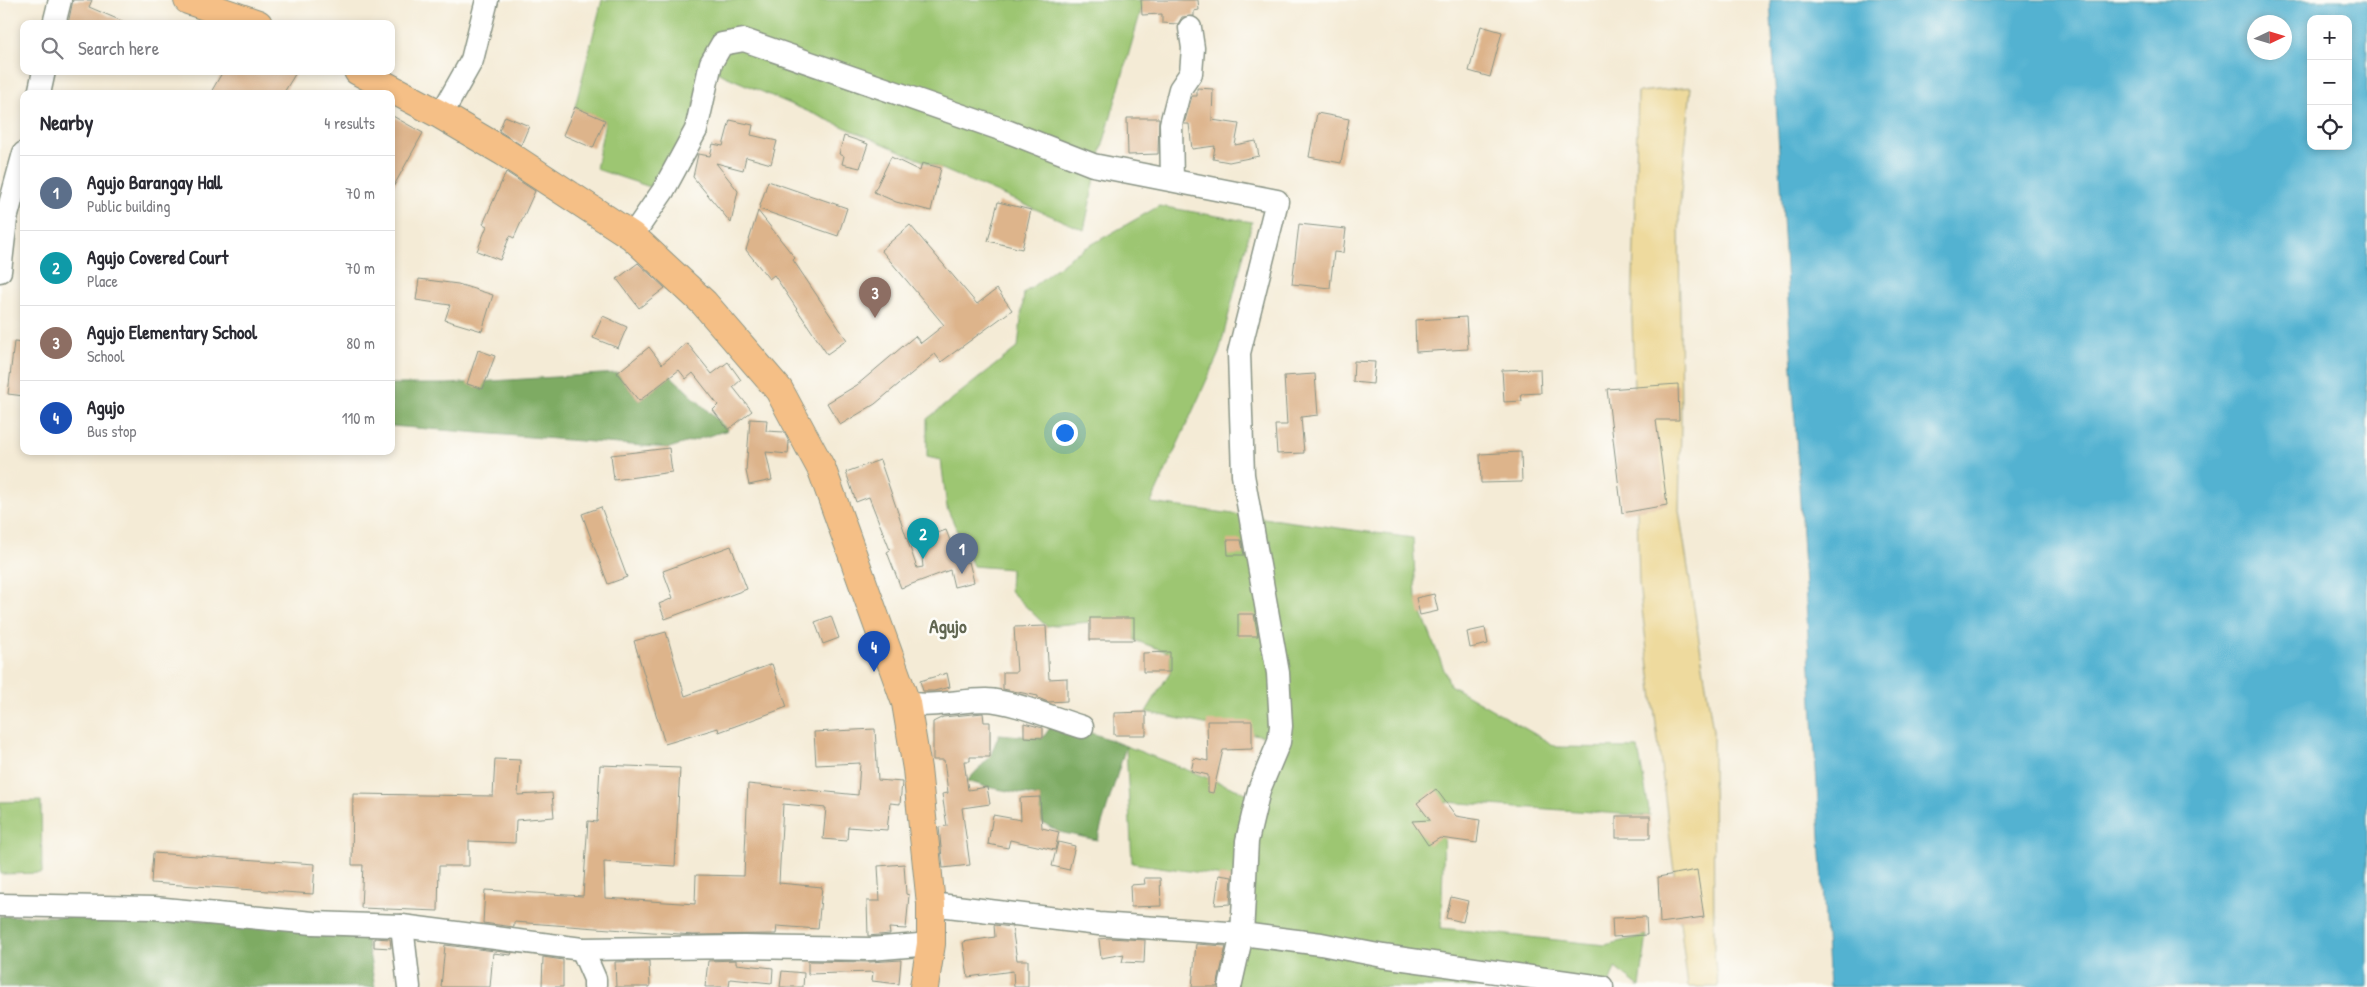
<!DOCTYPE html>
<meta charset="utf-8">
<style>
:root{--surface:#fff;--page:#f7f7f7;--text:#2b2b33;--muted:#7c7c81;--line:#e1e1e2;--accent:#0b8043}
body{margin:0;font-family:"Patrick Hand",sans-serif;background:var(--page);color:var(--text)}
.controls{position:absolute;right:15px;top:15px;display:grid;overflow:hidden;border-radius:10px;box-shadow:0 2px 8px #0003}
.controls button{width:45px;height:45px;display:grid;place-items:center;padding:0;border:0;border-bottom:1px solid var(--line);background:var(--surface);color:var(--text);font:25px sans-serif}
.compass{position:absolute;left:2247px;top:15px;width:45px;height:45px;border-radius:50%;background:var(--surface);box-shadow:0 2px 8px #0003;rotate:86deg}
.you{position:absolute;left:1064px;top:432px;width:18px;height:18px;margin:-12px;border:4px solid #fff;border-radius:50%;background:#1a73e8;box-shadow:0 0 0 8px #1a73e833}
.badge{display:grid;place-items:center;width:32px;height:32px;border-radius:50%;background:var(--accent);color:#fff;font-size:16px;font-weight:700}
.pin{position:absolute;translate:-50% -41px;filter:drop-shadow(0 1px 2px #0008)}
.pin::after{content:'';position:absolute;top:26px;width:18px;height:15px;background:inherit;clip-path:polygon(0 0,100% 0,50% 100%)}
.list{margin:0;padding:0;list-style:none}
h2{display:flex;justify-content:space-between;align-items:center;height:65px;margin:0;padding:0 20px;font-size:21px}
h2 small{font-size:16px;font-weight:400;color:var(--muted)}
.list li{display:grid;grid-template-columns:32px 1fr auto;gap:15px;align-items:center;box-sizing:border-box;height:75px;padding:0 20px;border-top:1px solid var(--line)}
.list b{display:block;font-size:19px;white-space:nowrap}
.list p{margin:0;font-size:16px;white-space:nowrap;color:var(--muted)}
.list em{font-size:16px;font-style:normal;color:var(--muted)}
.icon{flex:none;width:28px;height:28px;fill:none;stroke:currentColor;stroke-width:2;stroke-linecap:round;stroke-linejoin:round}
.map{position:relative;flex:none;width:2367px;height:987px;overflow:hidden}
.search{position:absolute;background:var(--surface);box-shadow:0 2px 8px #0003;left:20px;top:20px;width:375px;height:55px;display:flex;align-items:center;gap:12px;box-sizing:border-box;padding:0 18px;border-radius:10px;color:var(--muted);font-size:19px}
.panel{position:absolute;background:var(--surface);box-shadow:0 2px 8px #0003;left:20px;top:90px;width:375px;height:365px;border-radius:10px}
.map>svg:first-child{display:block}
.green{fill:#9dc672;stroke:#5e8253}
.forest{fill:#7eab64;stroke:#4e744c}
.sand{fill:#eeda9e;stroke:#868c69}
.water{fill:#52b2d1;stroke:#387882;fill-rule:evenodd}
.building{fill:#ddb48b}
.lines{fill:none;stroke-linecap:round;stroke-linejoin:round}
.minor-casing{stroke:#8a9485;stroke-width:25}
.major-casing{stroke:#8a9485;stroke-width:30}
.minor{stroke:#fff;stroke-width:22}
.major{stroke:#f5bf86;stroke-width:28}
.labels{text-anchor:middle;dominant-baseline:central;stroke-width:5;stroke-linejoin:round;paint-order:stroke}
.quarter-label{font-size:19px;font-weight:bold;fill:#626752;stroke:#fdfcf7}
</style>
<div class="map">
<svg width="2367" height="987" viewBox="0 0 2367 987">
<rect width="100%" height="100%" fill="#fdfcf7"/>
<filter id="ink" filterUnits="userSpaceOnUse"><feTurbulence type="fractalNoise" baseFrequency=".02" numOctaves="2"/><feDisplacementMap in="SourceGraphic" scale="10" xChannelSelector="R" yChannelSelector="G"/><feConvolveMatrix kernelMatrix="1 2 1 2 8 2 1 2 1" color-interpolation-filters="sRGB"/></filter>
<filter id="wash" filterUnits="userSpaceOnUse"><feTurbulence type="fractalNoise" baseFrequency=".0096" numOctaves="4" result="noise"/><feDisplacementMap in="SourceGraphic" scale="20" xChannelSelector="R" yChannelSelector="G"/><feGaussianBlur stdDeviation="1.12" result="paint"/><feColorMatrix in="noise" values="0 0 0 0 0 0 0 0 0 0 0 0 0 0 0 0 0 1.4 0 .05"/><feComposite in="paint" operator="in"/></filter>
<g filter="url(#wash)">
<rect width="100%" height="100%" fill="#f4ebd6"/>
<g class="green">
<polygon points="602,0 1144,0 1100,155 1084,230 702,66 690,129 656,189 596,169 605,121 575,107"/>
<polygon points="1159,206 1252,222 1219,353 1151,503 1413,538 1416,598 1450,685 1557,747 1638,748 1650,816 1445,802 1441,928 1605,945 1647,935 1640,987 1615,968 1608,987 1227,987 1273,738 1146,712 1170,672 1170,653 1134,640 1133,618 1046,626 1010,591 1011,569 973,566 947,508 941,460 927,457 927,419 1018,347 1024,293 1075,254"/>
<polygon points="1126,746 1251,795 1237,878 1132,863"/>
<polygon points="41,801 42,873 0,874 0,802"/>
</g>
<g class="forest">
<polygon points="617,373 639,401 671,376 728,430 669,448 391,426 391,384 447,384"/>
<polygon points="1056,719 1126,746 1097,840 1059,832 1042,822 1040,797 987,787 967,781 990,757 999,734 1043,738"/>
<polygon points="0,916 146,917 365,930 375,987 0,987"/>
</g>
<polygon class="sand" points="1691,87 1679,213 1681,426 1679,510 1713,731 1714,953 1718,987 1688,987 1639,584 1632,318 1638,92"/>
<path class="water" d="M1770,0h597v987h-538zM2311,19h37v127h-37zM2254,22h30v30h-30z"/>
<g id="blocks">
<g class="building">
<polygon points="73,0 92,0 89,7 129,24 68,24"/>
<polygon points="1141,0 1198,0 1199,10 1194,11 1194,16 1182,17 1178,24 1162,23 1162,14 1142,15"/>
<polygon points="1481,26 1502,32 1490,77 1469,71"/>
<polygon points="223,71 297,71 283,94 210,94"/>
<polygon points="1197,88 1213,89 1212,120 1239,124 1235,145 1256,141 1259,156 1229,162 1213,159 1215,146 1192,149 1189,124 1184,124 1192,96 1197,96"/>
<polygon points="575,107 605,120 593,148 563,135"/>
<polygon points="1317,113 1349,119 1341,163 1309,157"/>
<polygon points="391,115 423,133 391,191"/>
<polygon points="505,116 529,126 521,145 499,131"/>
<polygon points="1127,118 1159,118 1158,154 1128,155"/>
<polygon points="730,120 753,125 751,135 777,141 771,164 746,157 743,170 716,163 738,191 731,223 693,177 698,154 710,156 713,144 723,146"/>
<polygon points="844,136 868,144 860,168 842,164 844,156 839,154"/>
<polygon points="891,157 920,171 922,163 941,168 931,211 896,202 874,192"/>
<polygon points="506,172 535,191 514,238 510,236 500,260 477,251 487,226 483,224"/>
<polygon points="768,181 847,208 838,236 759,209"/>
<polygon points="998,202 1031,210 1022,249 988,241"/>
<polygon points="758,211 795,258 793,260 847,340 827,354 774,275 769,279 746,250"/>
<polygon points="1299,224 1346,229 1343,253 1334,252 1330,288 1292,284"/>
<polygon points="910,225 977,304 997,289 1012,310 941,362 935,354 875,404 840,425 827,403 857,385 915,336 921,343 944,325 881,250"/>
<polygon points="638,263 665,288 639,308 617,279"/>
<polygon points="419,279 458,284 493,295 482,331 445,320 450,305 416,300"/>
<polygon points="603,316 627,327 618,348 593,338"/>
<polygon points="1466,317 1468,349 1416,352 1415,320"/>
<polygon points="14,342 24,343 24,396 8,394"/>
<polygon points="687,343 712,374 728,362 741,380 733,387 752,411 728,430 713,410 718,405 693,373 686,379 679,370 639,401 617,373 649,347 662,364"/>
<polygon points="478,350 495,356 483,389 467,384"/>
<polygon points="1354,361 1375,362 1373,384 1353,382"/>
<polygon points="1540,369 1541,393 1521,394 1522,401 1504,402 1502,370"/>
<polygon points="1315,374 1318,415 1301,417 1304,453 1277,454 1275,425 1287,425 1284,376"/>
<polygon points="1678,384 1679,420 1656,420 1667,505 1622,513 1607,389"/>
<polygon points="750,419 767,420 766,431 784,432 789,442 788,454 766,452 772,480 749,485 746,471"/>
<polygon points="669,448 672,472 614,480 611,455"/>
<polygon points="1521,452 1522,482 1481,483 1480,454"/>
<polygon points="880,460 917,568 923,567 920,539 946,530 959,564 969,562 974,582 954,587 950,570 901,588 887,552 890,550 869,497 856,502 846,472"/>
<polygon points="601,507 627,577 608,584 582,514"/>
<polygon points="1227,540 1241,540 1244,555 1228,555"/>
<polygon points="731,546 747,589 665,619 659,604 673,598 663,571"/>
<polygon points="1434,594 1438,611 1420,615 1416,598"/>
<polygon points="1238,614 1254,614 1258,636 1238,636"/>
<polygon points="831,616 839,638 823,644 815,622"/>
<rect x="1090" y="618" width="44" height="22"/>
<polygon points="1046,626 1049,679 1067,678 1067,701 1048,702 1038,698 1038,696 1003,689 1003,672 1017,672 1014,627"/>
<polygon points="1485,628 1488,644 1470,648 1467,632"/>
<polygon points="666,632 685,696 772,664 787,707 719,732 718,728 665,744 634,641"/>
<polygon points="1170,652 1170,672 1143,672 1143,653"/>
<polygon points="947,673 950,687 934,691 923,691 920,681"/>
<polygon points="1146,712 1146,735 1114,735 1114,713"/>
<polygon points="983,713 984,722 990,722 990,757 970,757 970,761 964,761 968,790 987,787 990,804 962,808 970,865 943,868 939,827 947,826 942,794 948,793 944,760 933,760 933,722 943,717"/>
<polygon points="1207,721 1252,721 1252,749 1223,750 1213,793 1208,792 1208,775 1191,771 1194,758 1208,761"/>
<polygon points="1024,723 1043,728 1043,738 1024,737"/>
<polygon points="875,729 878,780 902,782 900,804 890,803 887,830 848,827 847,841 823,839 826,808 783,804 779,883 822,887 818,929 777,926 776,934 693,935 514,922 514,927 483,923 485,890 583,896 588,821 597,822 600,765 680,768 675,866 604,862 605,898 695,904 696,875 744,876 748,784 858,795 860,763 816,765 814,732"/>
<polygon points="495,759 520,760 518,795 552,793 554,817 516,820 515,843 469,841 469,866 439,866 438,911 361,908 363,865 352,865 353,794 493,796"/>
<polygon points="1436,789 1456,816 1480,820 1477,843 1440,838 1428,845 1412,821 1430,820 1417,803"/>
<polygon points="1040,797 1042,828 1059,832 1055,850 1010,840 1008,848 988,844 993,815 1021,820 1020,798"/>
<rect x="1616" y="816" width="34" height="22"/>
<polygon points="1058,842 1075,846 1069,870 1052,866"/>
<polygon points="153,853 315,864 313,894 151,883"/>
<polygon points="904,864 906,894 909,895 906,929 889,928 890,934 868,936 867,901 880,901 878,866"/>
<polygon points="1697,870 1704,917 1660,923 1658,877"/>
<polygon points="1219,875 1232,877 1230,904 1215,905"/>
<polygon points="1144,878 1160,878 1161,906 1131,907 1130,885 1145,884"/>
<polygon points="1451,897 1468,901 1463,922 1446,918"/>
<polygon points="1646,917 1647,935 1613,937 1612,918"/>
<polygon points="994,925 1012,927 1017,960 1028,960 1028,987 1014,987 1013,971 968,977 963,942 995,937"/>
<polygon points="374,938 390,939 391,948 374,947"/>
<polygon points="1108,938 1145,940 1144,963 1122,962 1124,954 1101,958 1099,939"/>
<polygon points="1196,944 1226,946 1217,987 1192,987"/>
<polygon points="445,945 512,953 511,955 493,953 490,987 441,987"/>
<polygon points="543,957 563,960 563,987 542,987"/>
<polygon points="736,960 736,964 773,968 772,983 730,979 729,987 705,987 708,961"/>
<polygon points="901,960 899,984 872,981 873,972 808,974 808,961 870,962"/>
<polygon points="649,961 650,987 616,987 615,962"/>
<polygon points="782,971 804,973 803,987 780,987"/>
</g>
</g>
</g>
<g filter="url(#ink)">
<use href="#blocks" fill-opacity="0" stroke="#8a9485" stroke-width="1"/>
<g class="lines">
<g class="minor-casing">
<g id="minor">
<polyline points="54,24 60,0"/>
<polyline points="39,94 44,71"/>
<polyline points="441,115 472,60 487,0"/>
<polyline points="1172,180 1171,124 1180,89 1191,73 1193,48 1190,28"/>
<polyline points="632,236 663,191 696,130 711,63 722,44 744,40 1009,132 1093,165 1277,201 1239,353 1243,475 1278,673 1281,726 1279,742 1259,790 1247,841 1242,934 1230,987"/>
<polyline points="0,271 6,219 24,153"/>
<path d="M906,703c28,5 52,-3 80,-3 27,1 69,19 96,27"/>
<polyline points="931,904 1099,924 1242,934 1321,944 1383,956 1602,987"/>
<polyline points="0,905 154,908 313,923 402,926 582,949 744,947 870,949 931,944"/>
<polyline points="402,926 409,987"/>
<polyline points="582,949 595,979 595,987"/>
</g>
</g>
<g class="major-casing">
<g id="major">
<polyline points="188,0 258,24"/>
<polyline points="358,71 441,115 504,152 632,236 704,303 779,390 822,470 906,703 917,769 931,904 931,944 924,987"/>
</g>
</g>
<use href="#minor" class="minor"/>
<use href="#major" class="major"/>
</g>
</g>
<g class="labels">
<g class="quarter-label">
<text x="948" y="626">Agujo</text>
</g>
</g>
</svg>
<div class="controls">
<button>+</button>
<button>−</button>
<button><svg class="icon" aria-label="locate" viewBox="0 0 24 24"><circle cx="12" cy="12" r="6"/><path d="M12 2v4M12 18v4M2 12h4M18 12h4"/></svg></button>
</div>
<svg class="compass" viewBox="-18 -18 36 36"><path d="M0-13l5 13h-10z" fill="#e53935"/><path d="M0 13l5-13h-10z" fill="#7c7c81"/></svg>
<div class="you"></div>
<div class="pin badge" style="left:962px;top:574px;background:#5c6f8a">1</div>
<div class="pin badge" style="left:923px;top:559px;background:#0f9aa8">2</div>
<div class="pin badge" style="left:875px;top:318px;background:#8d6e63">3</div>
<div class="pin badge" style="left:874px;top:672px;background:#1a4fb4">4</div>
<div class="search"><svg class="icon" aria-label="search" viewBox="0 0 24 24"><circle cx="10" cy="10" r="6"/><path d="M15 15l6 6"/></svg>Search here</div>
<section class="panel">
<h2>Nearby<small>4 results</small></h2>
<ul class="list">
<li><span class="badge" style="background:#5c6f8a">1</span><div><b>Agujo Barangay Hall</b><p>Public building</p></div><em>70 m</em></li>
<li><span class="badge" style="background:#0f9aa8">2</span><div><b>Agujo Covered Court</b><p>Place</p></div><em>70 m</em></li>
<li><span class="badge" style="background:#8d6e63">3</span><div><b>Agujo Elementary School</b><p>School</p></div><em>80 m</em></li>
<li><span class="badge" style="background:#1a4fb4">4</span><div><b>Agujo</b><p>Bus stop</p></div><em>110 m</em></li>
</ul>
</section>
</div>
